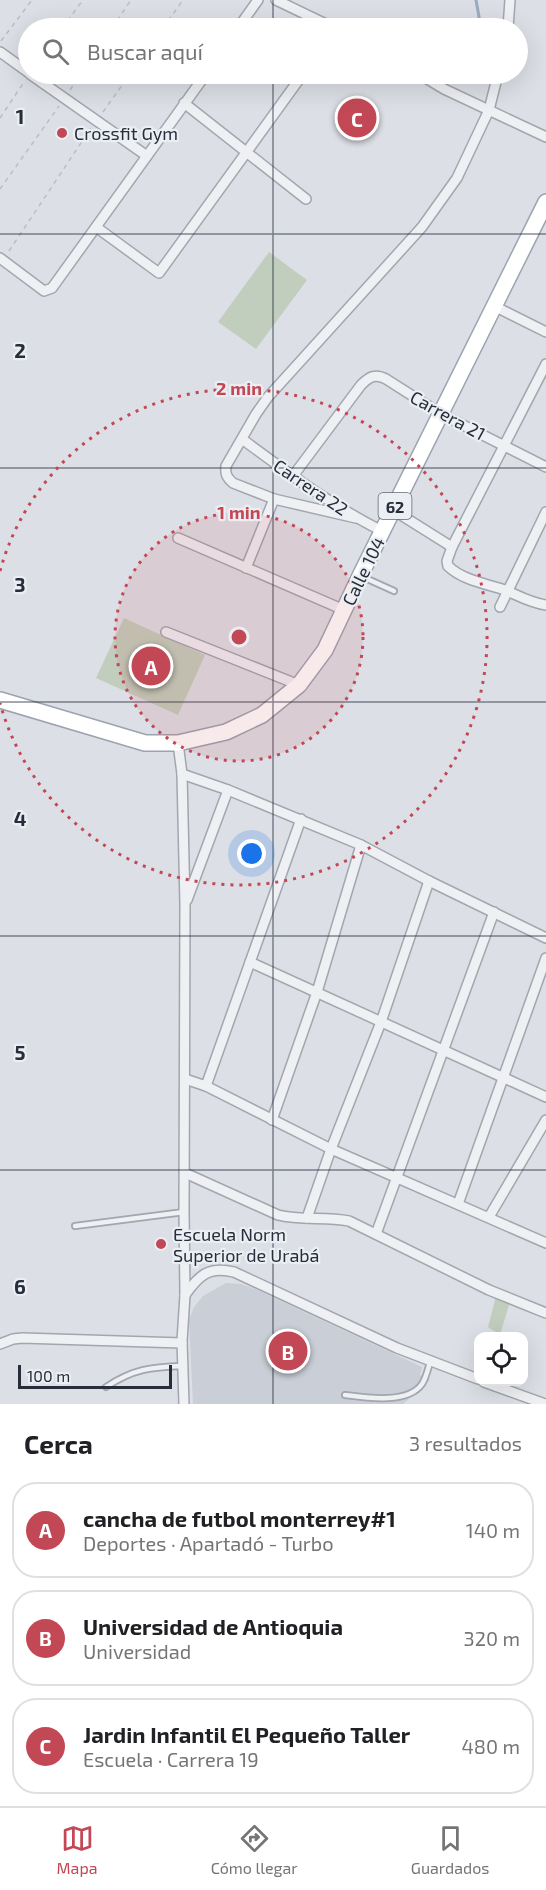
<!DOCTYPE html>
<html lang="es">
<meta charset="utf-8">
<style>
:root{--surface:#fff;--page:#f2f2f2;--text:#202124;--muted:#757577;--line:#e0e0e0;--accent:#c34855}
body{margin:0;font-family:"Exo 2",sans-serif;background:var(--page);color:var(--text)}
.controls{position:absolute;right:18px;bottom:18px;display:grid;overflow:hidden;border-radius:12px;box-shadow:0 6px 24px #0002}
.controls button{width:54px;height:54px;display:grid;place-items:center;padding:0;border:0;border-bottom:2px solid var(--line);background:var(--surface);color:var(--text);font:30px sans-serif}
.scale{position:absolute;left:18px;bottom:15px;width:154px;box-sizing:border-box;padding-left:6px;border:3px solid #272d3a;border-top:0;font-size:16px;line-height:21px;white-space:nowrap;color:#272d3a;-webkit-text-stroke:4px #ebeef3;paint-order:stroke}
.you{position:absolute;left:252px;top:854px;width:21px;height:21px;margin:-15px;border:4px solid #fff;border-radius:50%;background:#1a73e8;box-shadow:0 0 0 9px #1a73e833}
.badge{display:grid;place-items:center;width:39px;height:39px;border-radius:50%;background:var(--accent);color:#fff;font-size:20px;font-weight:700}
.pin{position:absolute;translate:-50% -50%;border:3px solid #fff;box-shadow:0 2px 6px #0006}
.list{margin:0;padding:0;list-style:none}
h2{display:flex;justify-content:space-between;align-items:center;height:78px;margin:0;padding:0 24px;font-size:26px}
h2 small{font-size:20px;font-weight:400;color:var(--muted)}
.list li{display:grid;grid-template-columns:39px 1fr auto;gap:18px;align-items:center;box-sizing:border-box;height:96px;margin:0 12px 12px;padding:0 12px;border:2px solid var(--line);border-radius:24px}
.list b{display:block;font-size:22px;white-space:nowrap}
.list p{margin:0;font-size:20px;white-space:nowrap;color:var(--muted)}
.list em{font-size:20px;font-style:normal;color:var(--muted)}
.icon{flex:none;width:33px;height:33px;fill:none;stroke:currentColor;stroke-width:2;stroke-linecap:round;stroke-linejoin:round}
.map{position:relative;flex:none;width:546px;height:1404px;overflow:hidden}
.search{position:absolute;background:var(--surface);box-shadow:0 6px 24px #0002;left:18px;right:18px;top:18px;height:66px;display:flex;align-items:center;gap:15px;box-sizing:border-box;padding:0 21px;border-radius:33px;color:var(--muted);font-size:22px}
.sheet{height:402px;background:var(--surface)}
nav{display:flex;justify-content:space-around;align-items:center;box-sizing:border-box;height:84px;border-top:2px solid var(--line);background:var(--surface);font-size:16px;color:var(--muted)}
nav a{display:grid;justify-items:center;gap:3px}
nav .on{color:var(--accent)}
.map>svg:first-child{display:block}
.built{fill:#caced6}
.grass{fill:#c1cebe}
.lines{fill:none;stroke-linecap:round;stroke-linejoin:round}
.stream{stroke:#99abc3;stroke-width:3}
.service-casing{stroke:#a2a6ae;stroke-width:8}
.minor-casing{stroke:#a2a6ae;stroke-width:12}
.primary-casing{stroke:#9ca3b0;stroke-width:18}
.path{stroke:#babdc4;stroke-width:1.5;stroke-dasharray:4.5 4.5;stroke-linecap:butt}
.service{stroke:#eef0f4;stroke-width:4.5}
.minor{stroke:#eef0f4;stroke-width:9}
.primary{stroke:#fff;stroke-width:15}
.grid{fill:none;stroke:#272d3a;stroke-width:1.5;stroke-opacity:0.55}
.ring{fill:none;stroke:#c34855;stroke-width:3;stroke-dasharray:3 6}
.poi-dot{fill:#c34855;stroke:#ebeef3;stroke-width:2}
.labels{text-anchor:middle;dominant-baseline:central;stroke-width:4.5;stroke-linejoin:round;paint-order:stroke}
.shield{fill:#ebeef3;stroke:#626772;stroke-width:1.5}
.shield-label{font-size:16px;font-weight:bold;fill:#272d3a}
.poi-label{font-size:18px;fill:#272d3a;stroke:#ebeef3;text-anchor:start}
.street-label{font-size:18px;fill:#272d3a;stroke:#ebeef3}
.grid-label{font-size:20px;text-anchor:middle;font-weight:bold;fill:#272d3a;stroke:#ebeef3;stroke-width:4.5;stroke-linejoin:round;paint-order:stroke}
.centre{fill:#c34855;stroke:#ebeef3;stroke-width:3}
.ring-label{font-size:18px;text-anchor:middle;font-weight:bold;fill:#c34855;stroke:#ebeef3;stroke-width:4.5;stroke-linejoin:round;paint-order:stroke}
</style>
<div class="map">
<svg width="546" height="1404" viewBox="0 0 546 1404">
<rect width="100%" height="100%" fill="#dcdfe5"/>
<polygon class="built" points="226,1283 241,1284 255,1289 422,1367 420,1375 430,1380 403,1404 193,1404 189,1320 194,1307 203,1296"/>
<g class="grass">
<polygon points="269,252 307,280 256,349 218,322"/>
<polygon points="124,618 205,655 178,715 96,678"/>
<polygon points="496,1296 512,1301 509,1305 500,1335 488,1327"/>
</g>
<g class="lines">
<polyline class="stream" points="476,0 481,28"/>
<g class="service-casing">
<g id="service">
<polyline points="363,577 394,591"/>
<polyline points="75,1226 184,1212"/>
<path d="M106,1387c27,-18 45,-20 77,-21"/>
<path d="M345,1395c23,3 63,9 77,-11 4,-6 6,-15 8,-22"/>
</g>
</g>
<g class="minor-casing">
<g id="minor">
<polyline points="276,0 334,28"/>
<polyline points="238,28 258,0"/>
<polyline points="508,28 510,0"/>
<polyline points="0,52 28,72"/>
<polyline points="30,74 147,156"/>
<polyline points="419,74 444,89 546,137"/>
<polyline points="184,103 306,199"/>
<polyline points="96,227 159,273 303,74"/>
<polyline points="0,258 44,291 52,288 206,74"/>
<polyline points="494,306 546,332"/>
<path d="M546,364l-94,183 -5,14 1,5c14,14 39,18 57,24 14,6 26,13 41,15"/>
<path d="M242,439c45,33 90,67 140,92"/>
<path d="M293,476l68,-91c8,-8 14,-12 25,-6l55,35 105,53"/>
<polyline points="393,510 452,547"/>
<path d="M356,518l-82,-19 -41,-16c-6,-5 -8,-9 -7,-17l30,-52 12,-17 154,-170 35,-49 32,-68 9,-36"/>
<polyline points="178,538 344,610"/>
<polyline points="246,568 274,499"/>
<polyline points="500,607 546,512"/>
<polyline points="166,632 299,685"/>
<polyline points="178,743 182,774 185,905 184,1212 185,1295 182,1341 184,1404"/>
<polyline points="182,774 228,790 361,845 429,881 546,938"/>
<polyline points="187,900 228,790"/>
<polyline points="250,962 546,1097"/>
<polyline points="185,1079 206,1086 331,1149 546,1243"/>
<polyline points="206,1086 301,819"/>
<polyline points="272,1120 317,992 361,845"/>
<path d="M185,1173l93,42c23,6 48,1 71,6l140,69 57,23"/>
<polyline points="458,1204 546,958"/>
<polyline points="489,1217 546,1120"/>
<polyline points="307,1218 331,1149 381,1022 429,881"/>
<polyline points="376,1234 494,912"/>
<path d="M185,1295c14,-20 24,-29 49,-23l163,76 81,31"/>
<polyline points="0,1344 13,1339 22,1338 182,1343"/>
<polyline points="484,1382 545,1404"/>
</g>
</g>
<g class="primary-casing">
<polyline id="primary" points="0,700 145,743 178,743 226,732 262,715 299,685 325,650 360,576 546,202"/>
</g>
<g class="path">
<polyline points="62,28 83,0"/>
<polyline points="112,28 131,0"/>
<polyline points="163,28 183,0"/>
<polyline points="1,41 32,0"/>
<polyline points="70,90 81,74"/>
<polyline points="103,112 130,74"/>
<polyline points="0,118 24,82"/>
<polyline points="0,189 59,106"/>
<polyline points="9,251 91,128"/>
</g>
<use href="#service" class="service"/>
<use href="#minor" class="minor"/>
<use href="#primary" class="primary"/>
</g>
<path class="grid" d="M273,0v28M273,74v1330M0,234h546M0,468h546M0,702h546M0,936h546M0,1170h546"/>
<circle cx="239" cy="637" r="124" fill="#c34855" fill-opacity=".12"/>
<g class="ring">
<circle cx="239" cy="637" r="124"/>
<path d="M0 571A248 248 0 1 1 0 703"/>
</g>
<g class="poi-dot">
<circle cx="62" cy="133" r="6"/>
<circle cx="161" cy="1244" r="6"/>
</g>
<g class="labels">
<rect class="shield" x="378.5" y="493" width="33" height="26" rx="4.5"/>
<g class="shield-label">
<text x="395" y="506">62</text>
</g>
<g class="poi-label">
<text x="74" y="133">Crossfit Gym</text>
<text x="173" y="1234">Escuela Norm<tspan x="173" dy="21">Superior de Urabá</tspan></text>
</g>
<g class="street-label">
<text transform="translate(448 415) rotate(29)">Carrera 21</text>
<text transform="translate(311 487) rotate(34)">Carrera 22</text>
<text transform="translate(363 571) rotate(-64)">Calle 104</text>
</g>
</g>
<g class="grid-label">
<text x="20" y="124">1</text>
<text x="20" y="358">2</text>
<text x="20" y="592">3</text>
<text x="20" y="826">4</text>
<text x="20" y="1060">5</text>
<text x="20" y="1294">6</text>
</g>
<circle cx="239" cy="637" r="9" class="centre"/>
<g class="ring-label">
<text x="239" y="395">2 min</text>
<text x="239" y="519">1 min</text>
</g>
</svg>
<div class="controls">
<button><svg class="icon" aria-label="locate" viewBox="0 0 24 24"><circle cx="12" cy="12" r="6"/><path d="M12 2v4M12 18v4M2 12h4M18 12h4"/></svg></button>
</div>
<div class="scale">100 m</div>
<div class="you"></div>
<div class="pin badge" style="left:151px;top:666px">A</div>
<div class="pin badge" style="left:288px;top:1351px">B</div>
<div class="pin badge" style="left:357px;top:118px">C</div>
<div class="search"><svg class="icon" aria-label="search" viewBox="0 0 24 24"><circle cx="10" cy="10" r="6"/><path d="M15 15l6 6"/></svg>Buscar aquí</div>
</div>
<section class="sheet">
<h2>Cerca<small>3 resultados</small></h2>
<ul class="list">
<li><span class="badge">A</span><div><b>cancha de futbol monterrey#1</b><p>Deportes · Apartadó - Turbo</p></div><em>140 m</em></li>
<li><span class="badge">B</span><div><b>Universidad de Antioquia</b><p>Universidad</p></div><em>320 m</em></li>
<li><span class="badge">C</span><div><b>Jardin Infantil El Pequeño Taller</b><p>Escuela · Carrera 19</p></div><em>480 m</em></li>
</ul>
</section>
<nav>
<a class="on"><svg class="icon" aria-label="map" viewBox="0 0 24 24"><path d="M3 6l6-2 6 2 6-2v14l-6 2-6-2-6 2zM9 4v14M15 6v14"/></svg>Mapa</a>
<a><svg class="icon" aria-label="directions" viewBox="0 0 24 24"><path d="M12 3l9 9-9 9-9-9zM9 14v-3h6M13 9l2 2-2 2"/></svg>Cómo llegar</a>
<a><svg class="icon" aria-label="saved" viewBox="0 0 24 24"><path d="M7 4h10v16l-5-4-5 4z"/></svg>Guardados</a>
</nav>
